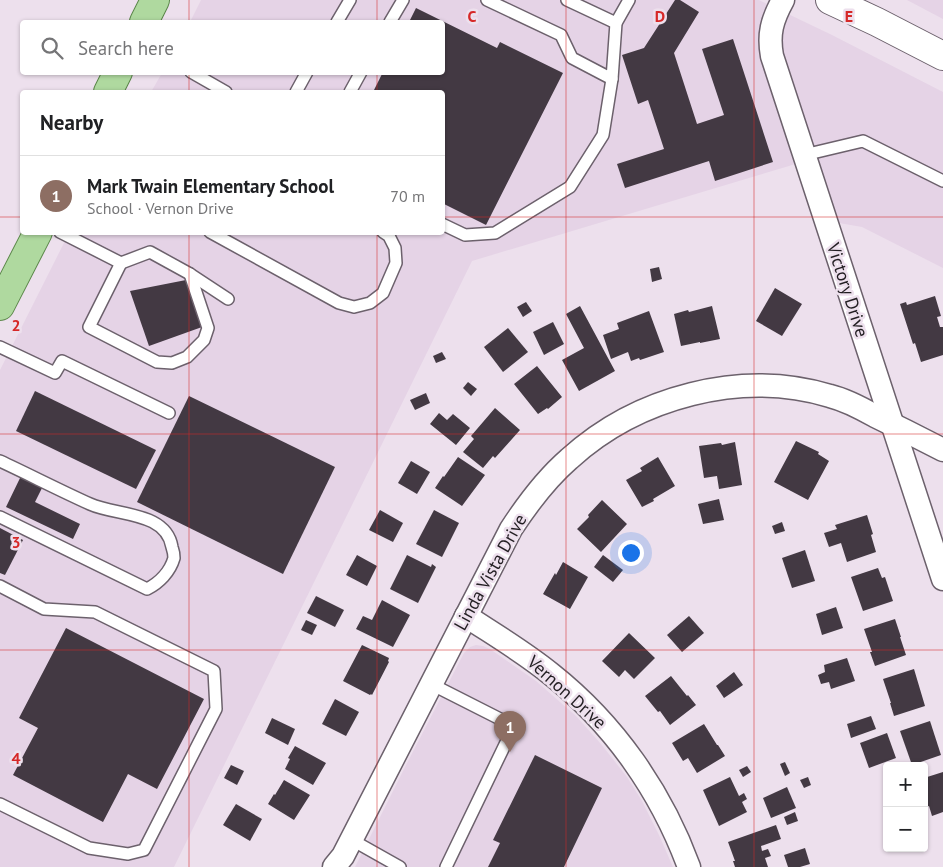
<!DOCTYPE html>
<meta charset="utf-8">
<style>
:root{--surface:#fff;--page:#f6f6f6;--text:#202124;--muted:#757577;--line:#e0e0e0;--accent:#1a73e8}
body{margin:0;font-family:"PT Sans",sans-serif;background:var(--page);color:var(--text)}
.controls{position:absolute;right:15px;bottom:15px;display:grid;overflow:hidden;border-radius:5px;box-shadow:0 1px 4px #0004}
.controls button{width:45px;height:45px;display:grid;place-items:center;padding:0;border:0;border-bottom:1px solid var(--line);background:var(--surface);color:var(--text);font:25px sans-serif}
.you{position:absolute;left:630px;top:552px;width:18px;height:18px;margin:-12px;border:4px solid #fff;border-radius:50%;background:#1a73e8;box-shadow:0 0 0 8px #1a73e833}
.badge{display:grid;place-items:center;width:32px;height:32px;border-radius:50%;background:var(--accent);color:#fff;font-size:16px;font-weight:700}
.pin{position:absolute;translate:-50% -41px;filter:drop-shadow(0 1px 2px #0008)}
.pin::after{content:'';position:absolute;top:26px;width:18px;height:15px;background:inherit;clip-path:polygon(0 0,100% 0,50% 100%)}
.list{margin:0;padding:0;list-style:none}
h2{display:flex;justify-content:space-between;align-items:center;height:65px;margin:0;padding:0 20px;font-size:21px}
h2 small{font-size:16px;font-weight:400;color:var(--muted)}
.list li{display:grid;grid-template-columns:32px 1fr auto;gap:15px;align-items:center;box-sizing:border-box;height:80px;padding:0 20px;border-top:1px solid var(--line)}
.list b{display:block;font-size:19px;white-space:nowrap}
.list p{margin:0;font-size:16px;white-space:nowrap;color:var(--muted)}
.list em{font-size:16px;font-style:normal;color:var(--muted)}
.icon{flex:none;width:28px;height:28px;fill:none;stroke:currentColor;stroke-width:2;stroke-linecap:round;stroke-linejoin:round}
.map{position:relative;flex:none;width:943px;height:867px;overflow:hidden}
.search{position:absolute;background:var(--surface);box-shadow:0 1px 4px #0004;left:20px;top:20px;width:425px;height:55px;display:flex;align-items:center;gap:12px;box-sizing:border-box;padding:0 18px;border-radius:5px;color:var(--muted);font-size:19px}
.panel{position:absolute;background:var(--surface);box-shadow:0 1px 4px #0004;left:20px;top:90px;width:425px;height:145px;border-radius:5px}
.map>svg:first-child{display:block}
.built{fill:#e5d3e6}
.building{fill:#433943}
.lines{fill:none;stroke-linecap:round;stroke-linejoin:round}
.lane-casing{stroke:#6c616c;stroke-width:14}
.street-casing{stroke:#6c616c;stroke-width:25}
.secondary-casing{stroke:#6c616c;stroke-width:30}
.primary-casing{stroke:#5b874a;stroke-width:30}
.lane{stroke:#fff;stroke-width:11}
.street{stroke:#fff;stroke-width:22}
.secondary{stroke:#fff;stroke-width:28}
.primary{stroke:#afd99f;stroke-width:28}
.grid{fill:none;stroke:#d62828;stroke-width:1;stroke-opacity:0.55}
.labels{text-anchor:middle;dominant-baseline:central;stroke-width:5;stroke-linejoin:round;paint-order:stroke}
.street-label{font-size:18px;fill:#221e22;stroke:#ede0ed}
.grid-label{font-size:16px;text-anchor:middle;font-weight:bold;fill:#d62828;stroke:#ede0ed;stroke-width:5;stroke-linejoin:round;paint-order:stroke}
</style>
<div class="map">
<svg width="943" height="867" viewBox="0 0 943 867">
<rect width="100%" height="100%" fill="#ede0ed"/>
<g class="built">
<polygon points="201,0 759,0 832,35 943,92 943,268 862,227 839,223 815,157 789,166 472,261 174,867 0,867 0,370 69,233 442,232 442,92 151,92 162,73 442,72 442,22 190,22"/>
<polygon points="907,0 943,0 943,19"/>
<polygon points="476,645 483,646 490,649 536,681 576,716 601,744 627,777 642,801 659,835 673,867 355,867 405,767 464,653 470,647"/>
</g>
<g class="building">
<polygon points="675,0 680,0 699,12 674,53 697,124 724,115 702,49 733,39 773,162 715,181 709,161 625,188 617,164 664,149 648,100 638,104 622,55 644,48"/>
<polygon points="416,8 497,48 500,42 563,73 486,225 442,203 442,92 373,92 383,72 442,72 442,22 409,22"/>
<polygon points="659,267 662,279 652,282 650,269"/>
<polygon points="186,280 202,327 149,346 130,291"/>
<polygon points="775,288 802,304 782,336 756,321"/>
<polygon points="935,296 941,316 937,317 940,327 943,327 943,355 921,362 915,343 913,344 900,304 906,302 907,305"/>
<polygon points="526,302 532,311 523,317 517,307"/>
<polygon points="580,306 615,371 579,391 562,360 584,348 566,314"/>
<polygon points="712,306 720,339 700,343 700,342 681,346 674,314 688,310 689,312"/>
<polygon points="649,311 664,352 640,360 639,358 631,361 628,352 611,359 603,335 619,329 617,323"/>
<polygon points="553,322 564,344 544,355 533,332"/>
<polygon points="508,328 528,352 503,372 484,347"/>
<polygon points="442,352 446,359 436,363 433,356"/>
<polygon points="537,366 562,397 548,409 547,408 538,414 514,384"/>
<polygon points="468,382 477,389 471,396 463,388"/>
<polygon points="35,391 156,450 136,489 16,431"/>
<polygon points="426,393 430,403 415,410 410,400"/>
<polygon points="189,396 335,467 283,574 137,502"/>
<polygon points="495,408 520,430 495,458 493,456 483,468 463,452 474,439 471,436"/>
<polygon points="439,413 447,420 453,414 470,428 456,445 430,424"/>
<polygon points="796,441 819,452 818,454 829,461 808,500 774,482"/>
<polygon points="735,442 742,485 719,489 717,476 704,478 699,446 721,443 722,445"/>
<polygon points="458,457 485,475 462,506 435,488 443,476 444,477"/>
<polygon points="658,457 675,486 653,499 654,501 642,507 626,480 642,471 640,468"/>
<polygon points="411,461 430,472 417,494 398,483"/>
<polygon points="21,476 43,486 35,502 80,524 73,539 6,507"/>
<polygon points="719,499 724,520 703,524 698,504"/>
<polygon points="602,500 627,524 601,552 577,529 589,517 588,515"/>
<polygon points="380,510 403,523 393,542 369,530"/>
<polygon points="434,510 459,523 442,557 416,544"/>
<polygon points="867,515 873,534 871,535 876,552 847,562 841,543 829,547 824,533 837,529 835,525"/>
<polygon points="782,522 785,531 775,534 772,526"/>
<polygon points="0,528 23,540 5,575 0,573"/>
<polygon points="805,550 815,581 792,588 782,558"/>
<polygon points="357,555 377,566 367,586 346,575"/>
<polygon points="407,555 431,567 432,564 436,567 418,603 390,589"/>
<polygon points="603,555 623,570 613,582 594,567"/>
<polygon points="563,562 588,577 570,609 543,594 555,573 556,575"/>
<polygon points="878,568 882,578 885,577 893,601 863,611 851,577"/>
<polygon points="316,596 344,610 335,627 307,613"/>
<polygon points="382,600 410,615 393,647 356,629 363,616 372,620"/>
<polygon points="836,607 843,628 822,635 816,614"/>
<polygon points="689,616 704,633 682,652 667,635"/>
<polygon points="895,619 901,637 900,637 906,655 875,666 870,652 872,652 864,629"/>
<polygon points="306,620 317,625 312,635 301,630"/>
<polygon points="66,628 204,699 157,789 128,774 103,822 13,775 38,728 19,718"/>
<polygon points="629,633 655,658 634,679 625,670 619,677 602,661"/>
<polygon points="362,645 389,658 388,661 389,662 372,695 371,694 370,695 343,681"/>
<polygon points="847,658 855,681 831,689 829,682 821,684 818,675 825,672 824,665"/>
<polygon points="914,669 925,706 894,716 890,703 891,703 883,679"/>
<polygon points="734,672 743,685 724,698 716,686"/>
<polygon points="671,676 687,696 688,695 696,705 670,725 660,711 658,712 645,696"/>
<polygon points="335,699 359,712 346,736 322,724"/>
<polygon points="871,716 876,729 851,738 847,724"/>
<polygon points="272,718 295,729 288,745 265,733"/>
<polygon points="930,721 941,755 912,765 900,731"/>
<polygon points="704,724 717,745 718,745 725,756 697,773 688,758 683,761 672,743"/>
<polygon points="887,733 896,758 869,768 860,743"/>
<polygon points="295,746 326,763 313,785 285,769 290,759 288,758"/>
<polygon points="535,755 602,788 564,867 488,867 500,843 493,840"/>
<polygon points="785,762 790,773 785,776 780,764"/>
<polygon points="231,765 244,771 237,785 224,778"/>
<polygon points="747,766 751,772 743,777 739,770"/>
<polygon points="943,772 943,812 932,816 929,806 925,807 924,805 924,799 927,798 924,791 924,778"/>
<polygon points="730,777 739,796 744,793 747,799 742,802 747,812 719,826 703,790"/>
<polygon points="808,777 811,785 804,788 800,780"/>
<polygon points="284,780 310,795 294,820 268,804 274,794 275,795"/>
<polygon points="787,787 796,808 771,818 763,798"/>
<polygon points="236,804 262,819 250,841 223,825"/>
<polygon points="795,812 798,821 787,825 784,817"/>
<polygon points="776,825 781,839 761,846 762,851 768,849 771,856 765,858 768,867 735,867 733,861 735,861 728,842"/>
<polygon points="805,848 810,864 800,867 788,867 784,855"/>
</g>
<g class="lines">
<g class="lane-casing">
<g id="lane">
<polyline points="487,0 561,35 572,58 612,79 616,23 629,0"/>
<polyline points="567,0 616,23"/>
<polyline points="337,22 350,0"/>
<polyline points="390,22 403,0"/>
<polyline points="191,72 226,92"/>
<polyline points="296,92 307,72"/>
<polyline points="350,92 361,72"/>
<polyline points="804,155 863,141 943,181"/>
<polyline points="442,224 465,235 495,233 570,187 603,135 612,79"/>
<polyline points="60,232 121,263 89,327 157,362 172,363 187,357 204,340 208,328 190,274"/>
<polyline points="210,232 339,303 354,307 370,303 383,293 396,263 395,248 389,236 383,232"/>
<polyline points="121,263 150,252 190,274 228,299"/>
<polyline points="0,347 55,373 62,361 169,413"/>
<path d="M0,461c30,14 59,29 90,43 26,12 76,7 82,43 1,3 2,8 2,11 -4,14 -15,25 -27,31l-147,-72"/>
<polyline points="0,586 44,609 95,612 214,671 216,709 144,850 128,854 89,848 0,804"/>
<polyline points="431,684 514,726 446,867"/>
<polyline points="352,840 400,867"/>
</g>
</g>
<g class="street-casing">
<g id="street">
<path d="M783,0c-11,20 -15,34 -11,56l171,523"/>
<path d="M466,616c29,19 58,36 85,58 63,50 110,117 138,193"/>
<path d="M334,867l9,-11 168,-327c17,-26 35,-50 58,-70 68,-62 172,-90 261,-63 16,4 31,12 45,20 23,11 45,22 68,34"/>
</g>
</g>
<g class="secondary-casing">
<polyline id="secondary" points="830,0 877,22 943,56"/>
</g>
<g class="primary-casing">
<g id="primary">
<polyline points="144,22 155,0"/>
<polyline points="108,92 118,72"/>
<polyline points="0,306 38,232"/>
</g>
</g>
<use href="#lane" class="lane"/>
<use href="#street" class="street"/>
<use href="#secondary" class="secondary"/>
<use href="#primary" class="primary"/>
</g>
<path class="grid" d="M189,0v22M377,0v22M566,0v867M754,0v867M189,72v20M377,72v20M0,217h22M442,217h501M189,232v635M377,232v635M0,434h943M0,650h943"/>
<g class="labels">
<g class="street-label">
<text transform="translate(848 290) rotate(72)">Victory Drive</text>
<text transform="translate(490 572) rotate(-61)">Linda Vista Drive</text>
<text transform="translate(567 692) rotate(42)">Vernon Drive</text>
</g>
</g>
<g class="grid-label">
<text x="472" y="22">C</text>
<text x="660" y="22">D</text>
<text x="849" y="22">E</text>
<text x="16" y="331">2</text>
<text x="16" y="548">3</text>
<text x="16" y="764">4</text>
</g>
</svg>
<div class="controls">
<button>+</button>
<button>−</button>
</div>
<div class="you"></div>
<div class="pin badge" style="left:510px;top:752px;background:#8d6e63">1</div>
<div class="search"><svg class="icon" aria-label="search" viewBox="0 0 24 24"><circle cx="10" cy="10" r="6"/><path d="M15 15l6 6"/></svg>Search here</div>
<section class="panel">
<h2>Nearby<small></small></h2>
<ul class="list">
<li><span class="badge" style="background:#8d6e63">1</span><div><b>Mark Twain Elementary School</b><p>School · Vernon Drive</p></div><em>70 m</em></li>
</ul>
</section>
</div>
